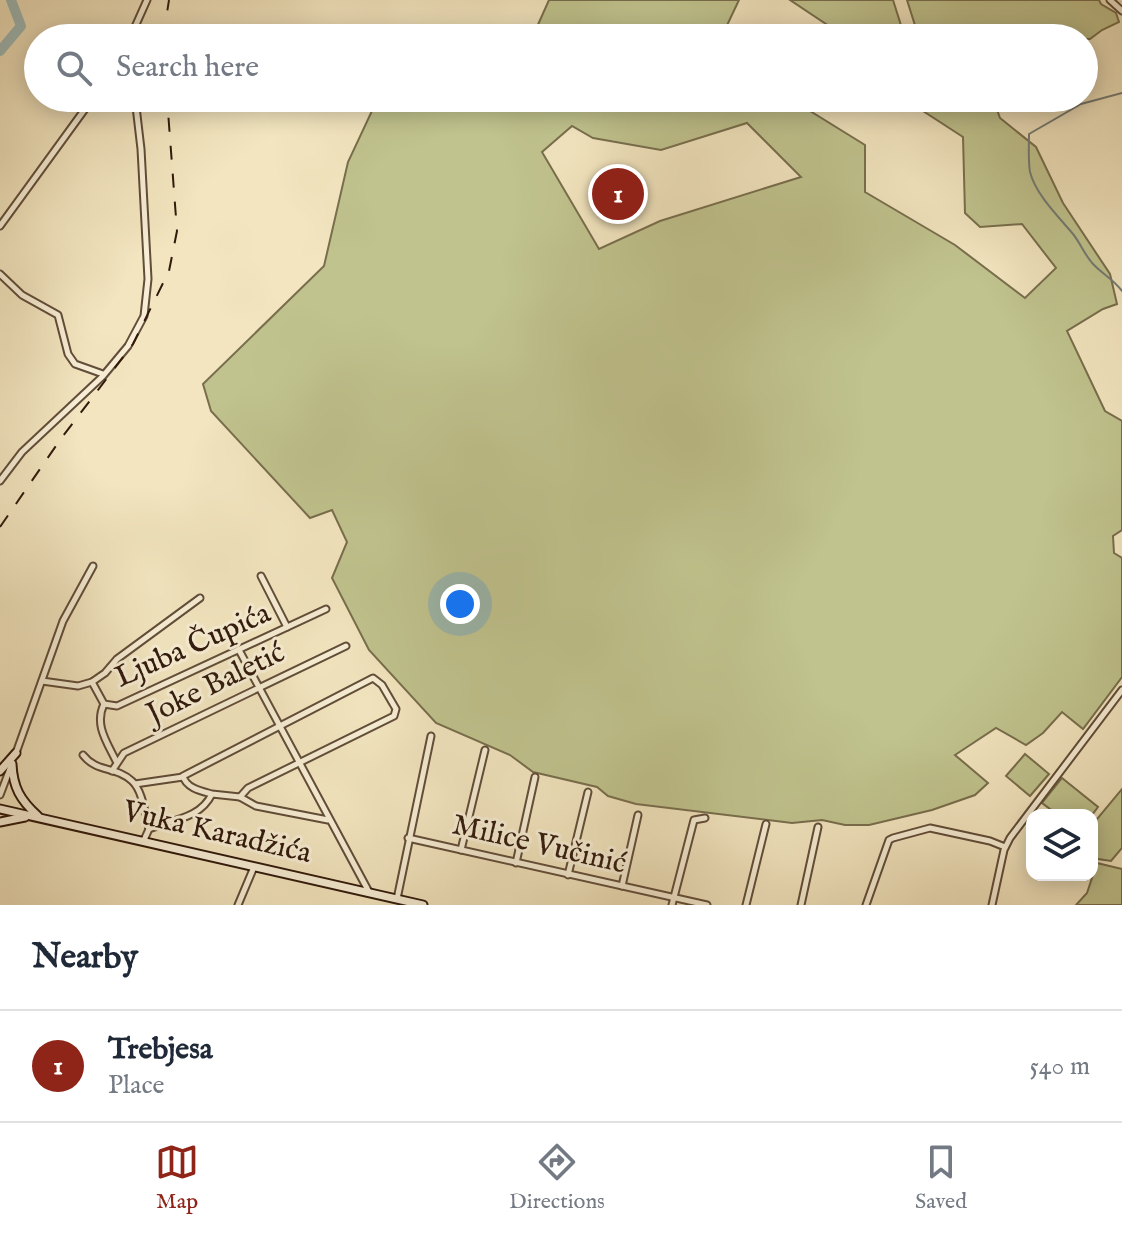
<!DOCTYPE html>
<meta charset="utf-8">
<style>
:root{--surface:#fff;--page:#f6f6f7;--text:#1f2937;--muted:#747a83;--line:#e0e1e3;--accent:#8f2418}
body{margin:0;font-family:"IM FELL English",serif;background:var(--page);color:var(--text)}
.controls{position:absolute;right:24px;bottom:24px;display:grid;overflow:hidden;border-radius:16px;box-shadow:0 4px 20px #0003}
.controls button{width:72px;height:72px;display:grid;place-items:center;padding:0;border:0;border-bottom:2px solid var(--line);background:var(--surface);color:var(--text);font:40px sans-serif}
.you{position:absolute;left:460px;top:604px;width:28px;height:28px;margin:-20px;border:6px solid #fff;border-radius:50%;background:#1a73e8;box-shadow:0 0 0 12px #1a73e833}
.badge{display:grid;place-items:center;width:52px;height:52px;border-radius:50%;background:var(--accent);color:#fff;font-size:26px;font-weight:700}
.pin{position:absolute;translate:-50% -50%;border:4px solid #fff;box-shadow:0 2px 8px #0006}
.list{margin:0;padding:0;list-style:none}
h2{display:flex;justify-content:space-between;align-items:center;height:104px;margin:0;padding:0 32px;font-size:34px}
h2 small{font-size:26px;font-weight:400;color:var(--muted)}
.list li{display:grid;grid-template-columns:52px 1fr auto;gap:24px;align-items:center;box-sizing:border-box;height:112px;padding:0 32px;border-top:2px solid var(--line)}
.list b{display:block;font-size:30px;white-space:nowrap}
.list p{margin:0;font-size:26px;white-space:nowrap;color:var(--muted)}
.list em{font-size:26px;font-style:normal;color:var(--muted)}
.icon{flex:none;width:44px;height:44px;fill:none;stroke:currentColor;stroke-width:2;stroke-linecap:round;stroke-linejoin:round}
.map{position:relative;flex:none;width:1122px;height:905px;overflow:hidden}
.search{position:absolute;background:var(--surface);box-shadow:0 4px 20px #0003;left:24px;right:24px;top:24px;height:88px;display:flex;align-items:center;gap:20px;box-sizing:border-box;padding:0 28px;border-radius:44px;color:var(--muted);font-size:30px}
.sheet{height:216px;background:var(--surface)}
nav{display:flex;justify-content:space-around;align-items:center;box-sizing:border-box;height:112px;border-top:2px solid var(--line);background:var(--surface);font-size:22px;color:var(--muted)}
nav a{display:grid;justify-items:center;gap:4px}
nav .on{color:var(--accent)}
.map>svg:first-child{display:block}
.green{fill:#c0c38e;stroke:#786e4d;stroke-width:2;fill-rule:evenodd}
.lines{fill:none;stroke-linecap:round;stroke-linejoin:round}
.stream{stroke:#737c75;stroke-width:2}
.river{stroke:#9fbdbb;stroke-width:10}
.street-casing{stroke:#614d39;stroke-width:9}
.secondary-casing{stroke:#311a0c;stroke-width:11}
.street{stroke:#f7eed5;stroke-width:5}
.secondary{stroke:#f7eed5;stroke-width:7}
.rail{stroke:#311a0c;stroke-width:2;stroke-dasharray:14 14;stroke-linecap:butt}
.labels{text-anchor:middle;dominant-baseline:central;stroke-width:6;stroke-linejoin:round;paint-order:stroke}
.street-label{font-size:30px;fill:#311a0c;stroke:#f7eed5}
</style>
<div class="map">
<svg width="1122" height="905" viewBox="0 0 1122 905">
<rect width="100%" height="100%" fill="#f2e5bf"/>
<filter id="stains"><feTurbulence type="fractalNoise" baseFrequency=".0025" numOctaves="4"/><feColorMatrix values="0 0 0 0 .2 0 0 0 0 .09 0 0 0 0 .02 0 0 0 .5 -.17"/></filter>
<radialGradient id="worn" r=".72"><stop offset=".6" stop-color="#630" stop-opacity="0"/><stop offset="1" stop-color="#630" stop-opacity=".3"/></radialGradient>
<g class="green">
<polygon points="549,0 739,0 721,38 532,38"/>
<polygon points="790,0 893,0 905,38 847,38"/>
<polygon points="907,0 1099,0 1101,4 1116,13 1119,22 1102,30 1090,39 1086,39 1084,43 1084,38 919,38"/>
<path d="M378,98h411l76,47v47l90,53 70,53 31,-30 -34,-44 -42,3 -15,-14 -2,-76 -60,-39h90l7,20 36,29 27,56 47,71 7,30 -14,5 -36,22 38,80 17,10v109l-9,6 1,17 8,5v119l-39,52 -21,-17 -19,21 -17,12 -30,-17 -41,27 33,28 -13,12 -43,15 -63,15h-24l-23,-5 -30,3 -156,-19 -28,-8 -11,-9 -64,-15 -23,-17 -74,-32 -67,-73 -37,-72 15,-36 -15,-32 -22,8 -99,-107 -8,-27 121,-118 24,-104zM747,123l54,54 -141,44 -61,28 -57,-97 30,-26 21,12 68,12z"/>
<polygon points="1025,754 1049,774 1030,796 1006,776"/>
<polygon points="1062,778 1098,807 1092,815 1058,815 1042,803"/>
<polygon points="1122,789 1122,848 1111,861 1098,859 1092,853 1092,825"/>
<polygon points="1097,863 1122,869 1122,905 1076,905 1087,893"/>
</g>
<g class="lines">
<path class="stream" d="M1122,93l-41,11 -52,30c0,12 -1,26 1,38 6,23 28,44 43,62 8,10 12,22 21,31 10,10 20,15 28,26"/>
<polyline class="river" points="0,51 21,26 11,0"/>
<g class="street-casing">
<g id="street">
<polyline points="1110,0 1122,11"/>
<polyline points="130,38 147,0"/>
<polyline points="0,226 93,98"/>
<polyline points="0,274 22,295 58,315 68,354 75,364 103,374"/>
<polyline points="0,481 22,452 103,376 128,346 144,316 148,279 141,149 135,98"/>
<polyline points="261,576 287,627"/>
<polyline points="239,650 369,892"/>
<polyline points="42,681 78,686 92,682 105,673 117,659 200,598"/>
<polyline points="92,682 104,704 117,706 326,609"/>
<path d="M104,704c-10,21 3,38 12,57"/>
<polyline points="16,753 63,621 93,566"/>
<path d="M83,755c14,18 33,11 49,26 11,10 13,34 17,48"/>
<polyline points="112,771 124,753 346,646"/>
<polyline points="135,784 183,777"/>
<polyline points="0,795 11,766"/>
<polyline points="240,797 256,806 328,820"/>
<polyline points="408,838 707,905"/>
<path d="M144,840l5,-11c22,-9 51,-10 63,-35l28,3 8,-9 146,-72 2,-7 -14,-24 -9,-7 -190,98c3,12 18,15 29,18"/>
<polyline points="461,850 485,750"/>
<polyline points="516,863 535,777"/>
<polyline points="568,875 588,792"/>
<polyline points="622,886 638,815"/>
<polyline points="397,899 431,736"/>
<polyline points="238,905 254,867"/>
<polyline points="672,905 694,820 705,818"/>
<polyline points="746,905 766,824"/>
<polyline points="801,905 818,827"/>
<polyline points="866,905 889,840 893,838 930,828 990,841 1005,847"/>
<polyline points="992,905 1004,850 1010,838 1122,690"/>
</g>
</g>
<g class="secondary-casing">
<g id="secondary">
<path d="M12,764c1,23 8,36 26,52"/>
<polyline points="0,771 16,753"/>
<polyline points="0,809 423,905"/>
<polyline points="0,822 25,817"/>
</g>
</g>
<use href="#street" class="street"/>
<use href="#secondary" class="secondary"/>
<g class="rail">
<polyline points="163,38 169,0"/>
<polyline points="0,527 60,440 133,344 169,271 177,231 167,98"/>
</g>
</g>
<g class="labels">
<g class="street-label">
<text transform="translate(193 646) rotate(-24)">Ljuba Čupića</text>
<text transform="translate(216 684) rotate(-26)">Joke Baletić</text>
<text transform="translate(217 833) rotate(13)">Vuka Karadžića</text>
<text transform="translate(539 845) rotate(13)">Milice Vučinić</text>
</g>
</g>
<rect width="100%" height="100%" filter="url(#stains)"/>
<rect width="100%" height="100%" fill="url(#worn)"/>
</svg>
<div class="controls">
<button><svg class="icon" aria-label="layers" viewBox="0 0 24 24"><path d="M12 4l9 5-9 5-9-5zM3 14l9 5 9-5"/></svg></button>
</div>
<div class="you"></div>
<div class="pin badge" style="left:618px;top:194px">1</div>
<div class="search"><svg class="icon" aria-label="search" viewBox="0 0 24 24"><circle cx="10" cy="10" r="6"/><path d="M15 15l6 6"/></svg>Search here</div>
</div>
<section class="sheet">
<h2>Nearby<small></small></h2>
<ul class="list">
<li><span class="badge">1</span><div><b>Trebjesa</b><p>Place</p></div><em>540 m</em></li>
</ul>
</section>
<nav>
<a class="on"><svg class="icon" aria-label="map" viewBox="0 0 24 24"><path d="M3 6l6-2 6 2 6-2v14l-6 2-6-2-6 2zM9 4v14M15 6v14"/></svg>Map</a>
<a><svg class="icon" aria-label="directions" viewBox="0 0 24 24"><path d="M12 3l9 9-9 9-9-9zM9 14v-3h6M13 9l2 2-2 2"/></svg>Directions</a>
<a><svg class="icon" aria-label="saved" viewBox="0 0 24 24"><path d="M7 4h10v16l-5-4-5 4z"/></svg>Saved</a>
</nav>
